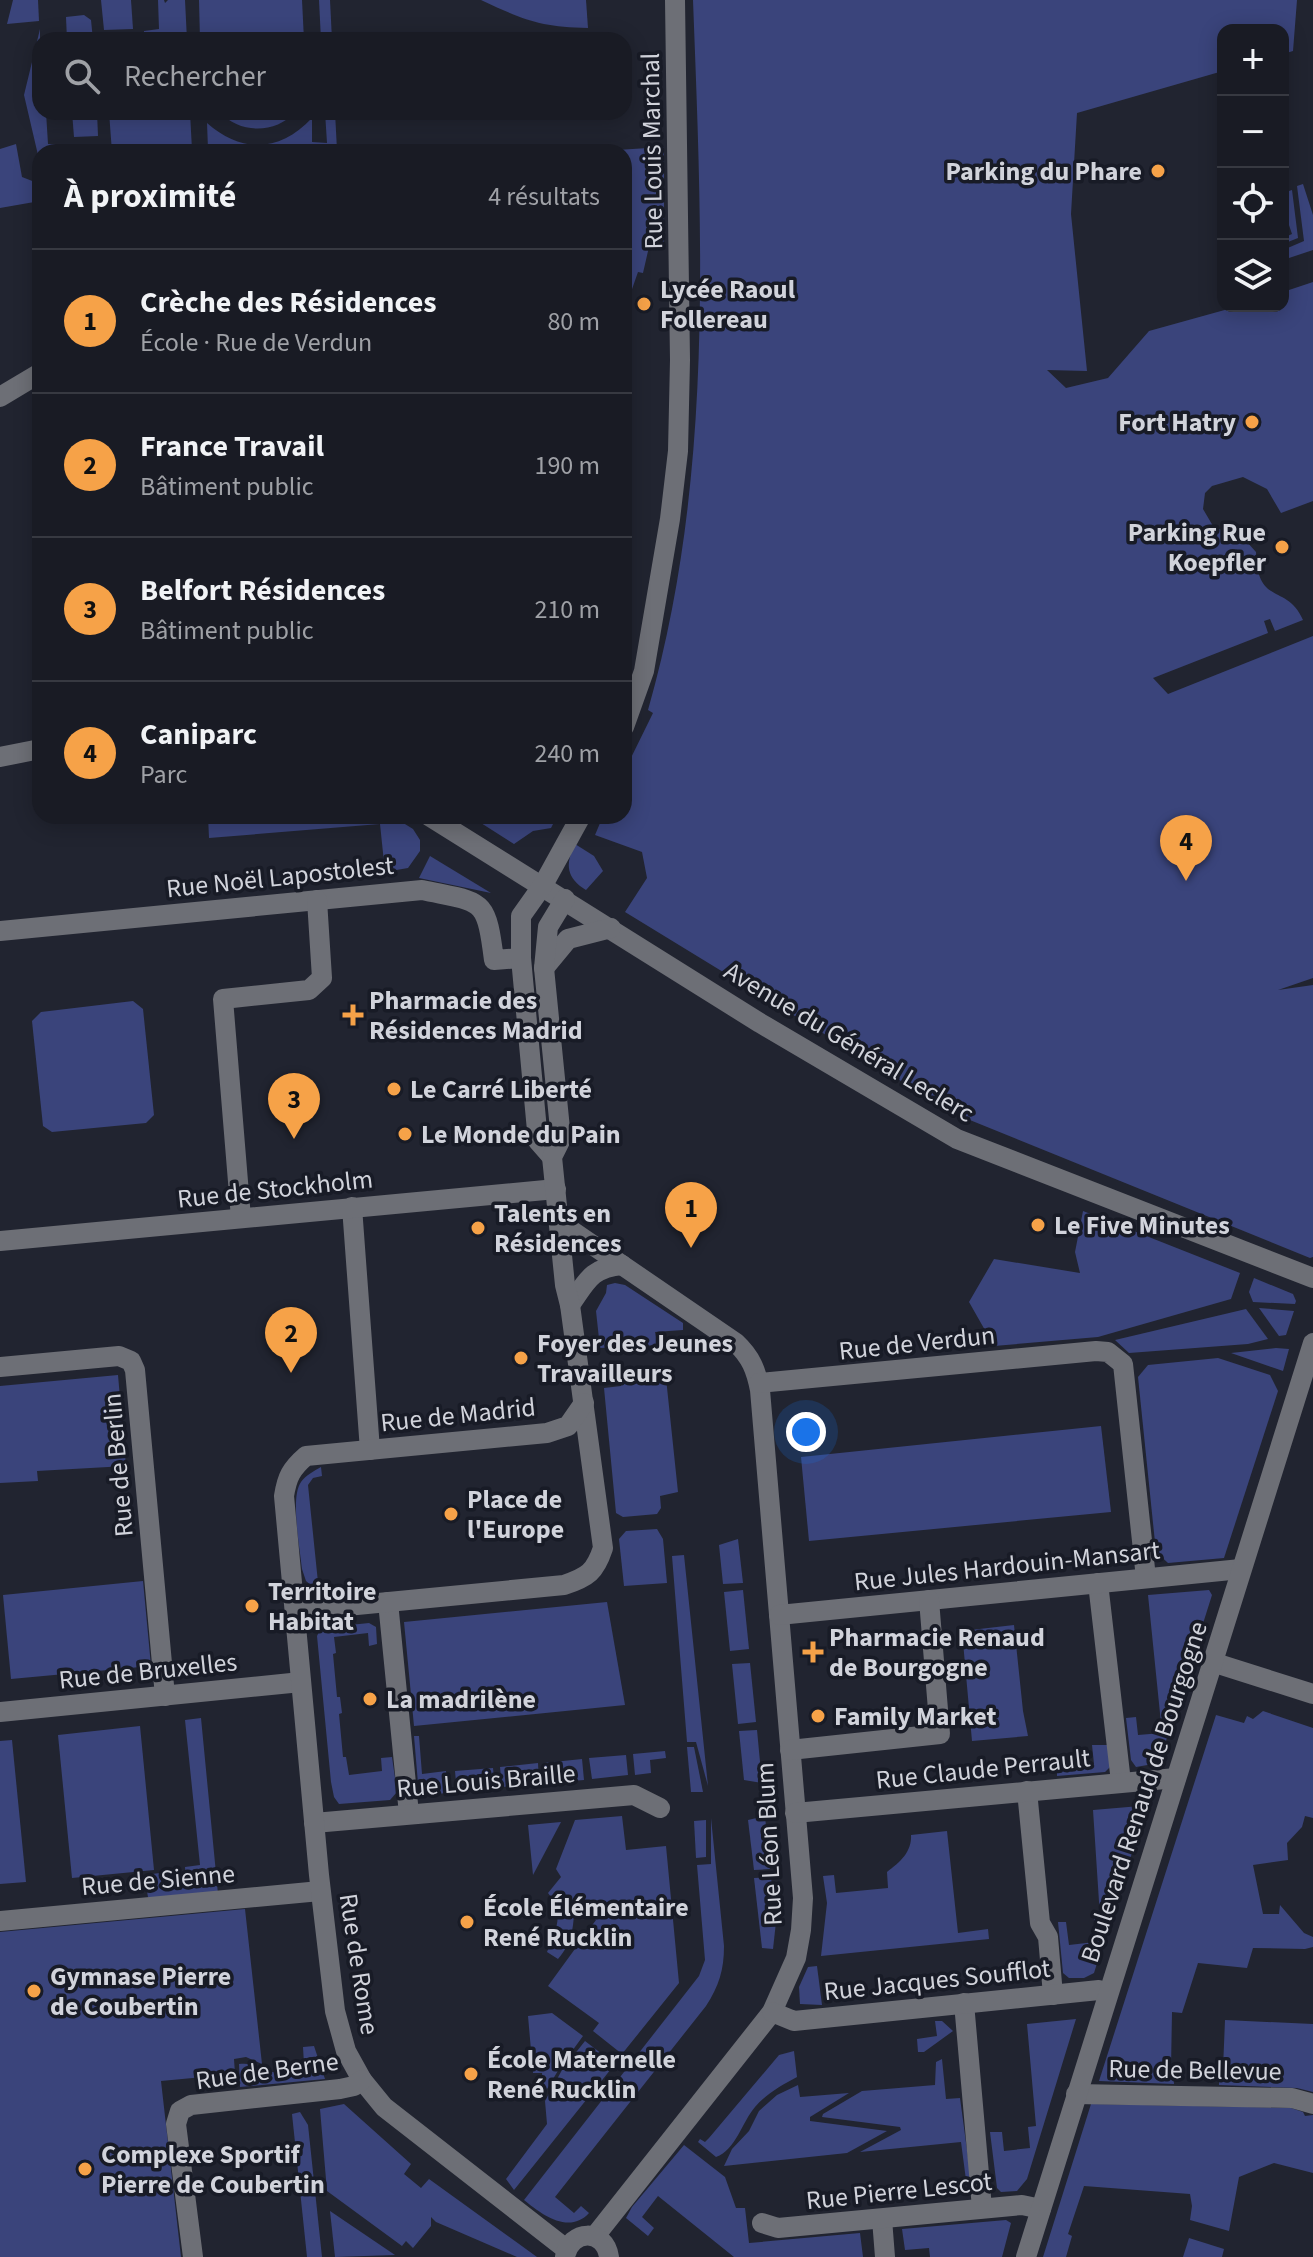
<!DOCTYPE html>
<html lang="fr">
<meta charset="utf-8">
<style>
:root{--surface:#191b24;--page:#262831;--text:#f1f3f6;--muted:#9fa1a6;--line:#373941;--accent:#f6a248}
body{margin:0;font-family:"Source Sans 3",sans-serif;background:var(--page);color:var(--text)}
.controls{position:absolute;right:24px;top:24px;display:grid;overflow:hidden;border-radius:16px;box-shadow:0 4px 20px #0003}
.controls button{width:72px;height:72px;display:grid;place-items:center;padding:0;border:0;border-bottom:2px solid var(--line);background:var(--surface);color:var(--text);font:40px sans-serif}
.you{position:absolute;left:806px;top:1432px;width:28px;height:28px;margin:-20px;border:6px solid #fff;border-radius:50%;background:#1a73e8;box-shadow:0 0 0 12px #1a73e833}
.badge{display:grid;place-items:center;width:52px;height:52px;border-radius:50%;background:var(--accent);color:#111;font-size:26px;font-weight:700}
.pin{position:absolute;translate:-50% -66px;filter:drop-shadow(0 2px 4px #0008)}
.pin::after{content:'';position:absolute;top:42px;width:28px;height:24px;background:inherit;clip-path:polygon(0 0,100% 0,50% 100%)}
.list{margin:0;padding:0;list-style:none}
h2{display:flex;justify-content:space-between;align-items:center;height:104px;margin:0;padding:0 32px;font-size:34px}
h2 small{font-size:26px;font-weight:400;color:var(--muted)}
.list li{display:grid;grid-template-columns:52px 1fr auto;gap:24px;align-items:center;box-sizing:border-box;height:144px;padding:0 32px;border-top:2px solid var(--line)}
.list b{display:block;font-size:30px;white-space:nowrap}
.list p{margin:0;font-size:26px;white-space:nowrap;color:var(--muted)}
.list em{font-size:26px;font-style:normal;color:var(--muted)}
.icon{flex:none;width:44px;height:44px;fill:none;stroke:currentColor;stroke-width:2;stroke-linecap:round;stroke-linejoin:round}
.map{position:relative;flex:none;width:1313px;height:2257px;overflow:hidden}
.search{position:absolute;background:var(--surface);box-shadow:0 4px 20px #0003;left:32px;top:32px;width:600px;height:88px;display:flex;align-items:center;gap:20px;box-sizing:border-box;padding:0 28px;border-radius:24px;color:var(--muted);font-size:30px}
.panel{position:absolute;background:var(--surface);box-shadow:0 4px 20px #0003;left:32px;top:144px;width:600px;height:680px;border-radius:24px}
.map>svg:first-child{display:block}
.green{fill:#3a447b}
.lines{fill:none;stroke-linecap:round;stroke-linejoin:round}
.minor{stroke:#6d6f76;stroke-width:20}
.poi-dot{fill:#f6a248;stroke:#181b26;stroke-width:3}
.labels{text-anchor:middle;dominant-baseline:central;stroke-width:7;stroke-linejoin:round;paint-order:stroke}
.street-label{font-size:26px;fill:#d1d3db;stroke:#181b26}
.poi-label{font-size:26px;font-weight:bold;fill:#d1d3db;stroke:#181b26;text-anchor:start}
</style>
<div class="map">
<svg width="1313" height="2257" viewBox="0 0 1313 2257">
<rect width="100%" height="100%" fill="#212430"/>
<g class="green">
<polygon points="13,0 38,0 39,21 7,24"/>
<polygon points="101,0 131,0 133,29 104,30"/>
<polygon points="158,0 164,0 165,3 168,0 185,0 187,40 106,40 109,37 133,36 134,39 144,36 144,31 159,29"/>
<polygon points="199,0 302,0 304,40 200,40"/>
<polygon points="319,0 330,0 332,40 321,40"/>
<path d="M481,0h105l2,28c-48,-1 -64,-8 -107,-28z"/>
<path d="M693,0h604l-4,51 -10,3v-24h-60v41l-146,42 -6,101 16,157 -40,-1 19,18 42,-10 41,-47 90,-25h44v-14l30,-10v219l-32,12 -14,-24 -24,-12 -31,9 -7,7 -2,16 10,17 33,15 10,11c1,55 31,31 47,68l-28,11 -5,-12 -6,2 4,12 -115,45 15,16 145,-58v342l-35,12 35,-5v272l-3,1 -355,-144 -330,-202 22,-34 -5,-26 -47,-17 8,-19h21v-44l29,-59 -5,-3c66,-231 54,-472 45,-710z"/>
<polygon points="84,15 91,20 93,40 67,40 66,17"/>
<polygon points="40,29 40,112 46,112 48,144 94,146 98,152 40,152 40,157 38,155 24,95"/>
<polygon points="72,112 97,112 98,136 74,137"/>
<path d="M109,112h81l2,38 16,-1 -1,-26c35,31 73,29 105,-5v24l15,1 -2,-31h10l2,38 -225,2z"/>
<path d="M220,112h75c-19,22 -56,22 -75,0z"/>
<polygon points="16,144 22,177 40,184 40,201 0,208 0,149"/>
<polygon points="664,147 664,242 651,238 643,273 638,272 624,312 624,152 601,151"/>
<polygon points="1303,184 1313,215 1313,250 1283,260 1283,250 1304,241 1297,186"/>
<polygon points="1292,190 1298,238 1283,244 1283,238 1292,234 1283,207 1283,193"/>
<polygon points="208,816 392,816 413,829 420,840 420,851 408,868 385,872 380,824 209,838"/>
<polygon points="470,816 557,816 551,828 533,831 514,844"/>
<path d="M575,844l19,12 9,15 -17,19c-20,-12 -21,-26 -11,-46z"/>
<polygon points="430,856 491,893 419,878"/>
<polygon points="133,1001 143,1009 154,1115 146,1123 52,1132 43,1126 32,1021 41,1012"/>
<polygon points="1083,1211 1240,1273 1231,1299 1098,1337 994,1346 969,1302 994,1259 1080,1273 1075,1252"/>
<polygon points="1254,1278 1293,1294 1296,1301 1295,1304 1253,1302 1249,1292"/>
<polygon points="615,1283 625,1285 683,1323 683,1330 655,1332 658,1345 600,1348 596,1311 606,1293 607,1285"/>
<polygon points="1259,1308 1294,1311 1286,1335 1279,1336"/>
<polygon points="1246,1309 1268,1339 1248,1344 1129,1353 1115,1340"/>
<polygon points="1276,1348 1289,1349 1283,1371 1231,1353"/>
<polygon points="1218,1358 1270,1375 1278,1391 1224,1558 1168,1563 1156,1552 1138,1377 1148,1365"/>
<polygon points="118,1375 126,1466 37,1471 38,1481 0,1483 0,1386"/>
<polygon points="666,1378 678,1492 660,1496 661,1508 657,1514 623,1517 616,1513 604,1388 621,1386 621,1383"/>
<polygon points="1101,1426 1111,1512 809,1541 801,1457"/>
<path d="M321,1467l1,9 -9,2 -5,7 11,107 -13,-11 -4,-12c-2,-20 -12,-72 -1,-87 5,-7 13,-11 20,-15z"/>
<polygon points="657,1529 663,1539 667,1583 624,1586 619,1539 626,1531"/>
<polygon points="738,1539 743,1583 723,1584 719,1545"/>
<polygon points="684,1555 708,1786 696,1742 687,1742 672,1556"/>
<polygon points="143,1581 151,1666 11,1679 3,1595"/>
<polygon points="743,1590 749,1649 730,1651 724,1592"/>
<polygon points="1209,1590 1212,1595 1159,1763 1136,1767 1131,1760 1126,1718 1136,1717 1138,1735 1162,1733 1148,1595"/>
<polygon points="607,1602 625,1705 414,1726 404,1622"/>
<polygon points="369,1623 376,1627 377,1644 369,1646 368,1633 334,1637 336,1653 333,1654 337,1697 340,1697 342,1713 339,1714 343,1757 346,1757 349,1775 382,1771 381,1758 392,1757 397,1792 390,1800 339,1804 334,1797 331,1782 317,1636 321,1628"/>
<polygon points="1014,1625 1023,1711 1028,1736 972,1741 962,1631"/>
<polygon points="750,1663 756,1722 738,1724 732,1664"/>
<polygon points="1263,1711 1313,1728 1313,1818 1305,1816 1302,1827 1287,1843 1288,1860 1253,1865 1263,1914 1279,1914 1280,1905 1304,1933 1313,1937 1313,1947 1305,1949 1253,1948 1247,1968 1198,1963 1182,2013 1172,2012 1171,2068 1173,2069 1174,2084 1099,2081 1216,1715 1244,1723 1247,1716 1253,1719"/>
<polygon points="201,1718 218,1894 153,1900 148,1897 144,1875 160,1873 162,1886 186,1883 185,1867 200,1865 185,1720"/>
<polygon points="140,1726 154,1870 72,1878 58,1735"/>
<polygon points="757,1730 762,1783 744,1780 739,1731"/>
<polygon points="414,1736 419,1736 422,1774 446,1771 448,1793 419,1795"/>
<polygon points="12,1740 26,1882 0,1884 0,1741"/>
<polygon points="1092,1745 1110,1745 1110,1767 1105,1772 1057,1776 1057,1771 1094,1764"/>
<polygon points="687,1747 694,1747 703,1792 691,1792"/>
<polygon points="665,1751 666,1758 650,1760 651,1773 635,1775 633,1754"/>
<polygon points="626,1755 628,1775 592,1779 589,1758"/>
<polygon points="582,1759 584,1780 547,1783 544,1763"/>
<polygon points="538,1763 539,1784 502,1787 500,1767"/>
<polygon points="493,1768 495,1788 457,1792 455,1771"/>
<polygon points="1145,1794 1150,1796 1094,1973 1084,1978 1069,1978 1063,1973 1058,1922 1066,1922 1069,1945 1095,1942 1094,1918 1100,1917 1093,1810 1140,1806"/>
<path d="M622,1816l4,34 40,-4 13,137 -57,71 -29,-23 6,-8 -51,-37 48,-66 -22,-14c0,21 -2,37 -16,53l-11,-7c9,-22 18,-38 1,-59l13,-16 -5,-8 19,-49z"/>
<polygon points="765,1816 770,1869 754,1870 748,1820"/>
<path d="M711,1818l13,128c0,24 -5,40 -18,60l-151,191 19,16 7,-7 8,7c-20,22 -48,1 -65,-13l175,-224 6,-16 -8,-95 14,-1z"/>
<polygon points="706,1820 706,1857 696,1858 694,1821"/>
<polygon points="561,1822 533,1875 528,1825"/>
<path d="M947,1831l11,102 30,-4 1,10 -168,17 6,-53 -4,-27 11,-1 2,18 52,-5 -1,-16c13,-10 25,-20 24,-37z"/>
<polygon points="771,1877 776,1922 773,1949 762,1948 754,1878"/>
<polygon points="245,1909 262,2064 246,2057 234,2059 235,2074 161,2081 181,2257 0,2257 0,1932"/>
<polygon points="817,1966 822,2005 800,2004 799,1987 808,1967"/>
<polygon points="552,2013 583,2036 559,2069 544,2094 542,2073 533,2073 528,2016"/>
<polygon points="1076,2019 1027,2179 1017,2191 1001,2192 997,2188 990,2132 1002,2132 1004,2151 1030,2148 1028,2127 1036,2126 1027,2024"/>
<polygon points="1225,2020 1313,2024 1313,2092 1297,2088 1219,2085 1219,2070 1223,2069"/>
<polygon points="935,2021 942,2021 953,2031 924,2052 918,2052 917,2039 937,2036"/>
<polygon points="585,2041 615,2064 514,2190 506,2179 547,2124 545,2101 562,2070"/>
<path d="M314,2046l11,33 -85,8 -1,-23c28,-3 25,20 65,0l-1,-17z"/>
<path d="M794,2051l3,26c-15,8 -31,17 -42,30 -13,15 -19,43 -39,50l-18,-15 2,-3 5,3 4,-4 70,-83z"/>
<polygon points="942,2059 946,2099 960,2098 971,2180 966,2180 961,2142 860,2152 901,2130 900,2127 822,2117 823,2114 862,2091 935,2085 936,2062"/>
<polygon points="798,2085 800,2097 849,2093 810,2117 810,2121 887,2131 847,2153 724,2166 732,2149 749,2131 759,2111 777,2095"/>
<polygon points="344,2104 411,2164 404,2174 421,2188 429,2179 537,2257 517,2257 436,2222 431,2217 431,2226 413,2248 406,2241 402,2246 327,2191 320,2109"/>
<polygon points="1091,2104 1291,2108 1303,2112 1305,2116 1313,2115 1313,2173 1274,2163 1239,2177 1229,2231 1190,2220 1192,2206 1190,2194 1084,2186 1068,2234 1072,2236 1066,2257 1043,2257"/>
<polygon points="300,2112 308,2125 322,2257 307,2257 292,2114"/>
<polygon points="684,2145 725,2177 736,2208 745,2208 749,2243 860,2233 863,2257 734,2257 658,2196 642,2217 654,2228 648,2236 626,2218 632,2207"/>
<polygon points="330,2211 395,2255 335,2257"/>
<polygon points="1006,2220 1011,2223 1002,2257 930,2257 929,2248 905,2250 902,2229"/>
<polygon points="1189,2238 1224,2249 1222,2257 1183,2257"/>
</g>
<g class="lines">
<g class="minor">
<polyline points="0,397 40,373"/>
<polyline points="624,727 644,671 670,519 678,451 680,360 675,0"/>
<polyline points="0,757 40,749"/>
<polyline points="429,816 760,1023 957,1139 1313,1278"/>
<path d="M0,931l422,-41c61,13 64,6 72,70l27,-2"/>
<polyline points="544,968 568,939 611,928"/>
<polyline points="552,1157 538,1141 521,958 521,916 543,885 581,816"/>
<polyline points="352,1207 370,1450"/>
<polyline points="241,1218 223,999 309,990 322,978 317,900"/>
<path d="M559,1222l177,121c15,14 20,27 24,47l43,508 -2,32 -5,28 -24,54 -177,224"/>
<polyline points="0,1241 556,1189"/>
<path d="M570,1305c17,-24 21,-37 52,-40"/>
<polyline points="0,1367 119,1356 131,1361 135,1370 165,1696"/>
<polyline points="759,1383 1096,1351 1108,1352 1123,1364 1146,1578"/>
<polyline points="1098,1583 1121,1782"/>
<polyline points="388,1602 409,1814"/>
<path d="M295,1611l269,-26c24,-8 31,-13 39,-37l-33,-243 -5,-20 -13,-128 9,-18 -17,-171 4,-41 17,-28"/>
<polyline points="779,1615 1241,1569"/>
<polyline points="1212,1662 1313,1694"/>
<polyline points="0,1712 301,1682"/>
<polyline points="790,1750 940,1734 929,1600"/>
<polyline points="1027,1791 1040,1923 1048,1937 1053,1995"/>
<polyline points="795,1813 1176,1778"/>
<polyline points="314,1823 634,1795 660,1808"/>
<polyline points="0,1921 320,1891"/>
<polyline points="964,2003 982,2208"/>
<polyline points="772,2012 794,2021 1099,1990 1107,1995"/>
<polyline points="1076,2094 1292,2098 1313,2104"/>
<polyline points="882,2219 885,2257"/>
<polyline points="762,2223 778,2228 1022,2205 1041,2209"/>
<path d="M566,2249l-182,-142 -22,-27 -16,-29 -11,-40 -16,-136 -35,-379c3,-19 7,-27 22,-40l241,-23 21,-7 16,-23"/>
<polyline points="193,2257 176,2124 180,2111 191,2105 340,2089 354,2086 362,2080"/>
<path d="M565,2257c5,-28 40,-29 44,0"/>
<polyline points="1026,2257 1313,1343"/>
</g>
</g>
<g class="poi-dot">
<circle cx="1158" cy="171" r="8"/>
<circle cx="644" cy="304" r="8"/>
<circle cx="1252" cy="422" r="8"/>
<circle cx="1282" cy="547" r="8"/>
<path d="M349 1003h8v8h8v8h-8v8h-8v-8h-8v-8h8z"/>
<circle cx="394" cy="1089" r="8"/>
<circle cx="405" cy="1134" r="8"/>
<circle cx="1038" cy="1225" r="8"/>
<circle cx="478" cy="1228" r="8"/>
<circle cx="521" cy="1358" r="8"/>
<circle cx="451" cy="1514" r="8"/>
<circle cx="252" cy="1606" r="8"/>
<path d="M809 1640h8v8h8v8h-8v8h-8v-8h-8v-8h8z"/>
<circle cx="370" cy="1699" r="8"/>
<circle cx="818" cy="1716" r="8"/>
<circle cx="467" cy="1922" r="8"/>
<circle cx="34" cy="1991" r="8"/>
<circle cx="471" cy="2074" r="8"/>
<circle cx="85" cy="2169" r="8"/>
</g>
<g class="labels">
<g class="street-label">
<text transform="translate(652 151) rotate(-91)">Rue Louis Marchal</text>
<text transform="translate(280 877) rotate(-6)">Rue Noël Lapostolest</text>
<text transform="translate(849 1042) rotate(31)">Avenue du Général Leclerc</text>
<text transform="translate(275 1189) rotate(-6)">Rue de Stockholm</text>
<text transform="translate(917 1343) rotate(-6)">Rue de Verdun</text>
<text transform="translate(458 1415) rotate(-6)">Rue de Madrid</text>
<text transform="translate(118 1465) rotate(-95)">Rue de Berlin</text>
<text transform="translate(1007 1566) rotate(-6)">Rue Jules Hardouin-Mansart</text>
<text transform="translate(148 1671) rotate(-6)">Rue de Bruxelles</text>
<text transform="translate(983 1769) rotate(-6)">Rue Claude Perrault</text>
<text transform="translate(486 1781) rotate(-5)">Rue Louis Braille</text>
<text transform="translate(1144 1792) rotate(-72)">Boulevard Renaud de Bourgogne</text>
<text transform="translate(769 1844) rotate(-93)">Rue Léon Blum</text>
<text transform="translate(158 1880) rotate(-5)">Rue de Sienne</text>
<text transform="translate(359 1964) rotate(81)">Rue de Rome</text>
<text transform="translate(937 1980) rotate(-6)">Rue Jacques Soufflot</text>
<text transform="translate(1195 2070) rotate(1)">Rue de Bellevue</text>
<text transform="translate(267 2071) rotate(-8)">Rue de Berne</text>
<text transform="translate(899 2191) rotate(-6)">Rue Pierre Lescot</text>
</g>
<g class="poi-label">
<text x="1142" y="171" text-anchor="end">Parking du Phare</text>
<text x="660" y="289">Lycée Raoul<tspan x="660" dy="30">Follereau</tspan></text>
<text x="1236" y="422" text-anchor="end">Fort Hatry</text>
<text x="1266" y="532" text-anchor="end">Parking Rue<tspan x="1266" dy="30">Koepfler</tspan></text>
<text x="369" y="1000">Pharmacie des<tspan x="369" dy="30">Résidences Madrid</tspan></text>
<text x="410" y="1089">Le Carré Liberté</text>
<text x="421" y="1134">Le Monde du Pain</text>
<text x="494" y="1213">Talents en<tspan x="494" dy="30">Résidences</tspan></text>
<text x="1054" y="1225">Le Five Minutes</text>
<text x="537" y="1343">Foyer des Jeunes<tspan x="537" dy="30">Travailleurs</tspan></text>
<text x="467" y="1499">Place de<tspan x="467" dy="30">l'Europe</tspan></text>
<text x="268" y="1591">Territoire<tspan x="268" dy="30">Habitat</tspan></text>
<text x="829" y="1637">Pharmacie Renaud<tspan x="829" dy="30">de Bourgogne</tspan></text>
<text x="386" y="1699">La madrilène</text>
<text x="834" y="1716">Family Market</text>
<text x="483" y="1907">École Élémentaire<tspan x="483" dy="30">René Rucklin</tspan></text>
<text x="50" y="1976">Gymnase Pierre<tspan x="50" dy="30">de Coubertin</tspan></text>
<text x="487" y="2059">École Maternelle<tspan x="487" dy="30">René Rucklin</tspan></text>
<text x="101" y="2154">Complexe Sportif<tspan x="101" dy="30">Pierre de Coubertin</tspan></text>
</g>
</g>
</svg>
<div class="controls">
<button>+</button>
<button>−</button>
<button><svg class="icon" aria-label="locate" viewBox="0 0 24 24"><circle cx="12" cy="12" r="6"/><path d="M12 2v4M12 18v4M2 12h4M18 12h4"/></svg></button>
<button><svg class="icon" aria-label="layers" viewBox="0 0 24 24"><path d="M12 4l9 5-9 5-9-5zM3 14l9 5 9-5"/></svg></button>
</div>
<div class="you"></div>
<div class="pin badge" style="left:691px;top:1248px">1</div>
<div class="pin badge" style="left:291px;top:1373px">2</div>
<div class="pin badge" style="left:294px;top:1139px">3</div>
<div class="pin badge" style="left:1186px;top:881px">4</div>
<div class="search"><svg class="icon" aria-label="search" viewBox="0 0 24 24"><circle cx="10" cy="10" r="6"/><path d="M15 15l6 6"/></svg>Rechercher</div>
<section class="panel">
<h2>À proximité<small>4 résultats</small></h2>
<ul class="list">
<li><span class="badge">1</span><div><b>Crèche des Résidences</b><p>École · Rue de Verdun</p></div><em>80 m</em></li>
<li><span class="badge">2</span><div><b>France Travail</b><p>Bâtiment public</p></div><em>190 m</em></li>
<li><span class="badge">3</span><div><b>Belfort Résidences</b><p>Bâtiment public</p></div><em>210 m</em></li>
<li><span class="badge">4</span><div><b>Caniparc</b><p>Parc</p></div><em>240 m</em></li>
</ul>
</section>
</div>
